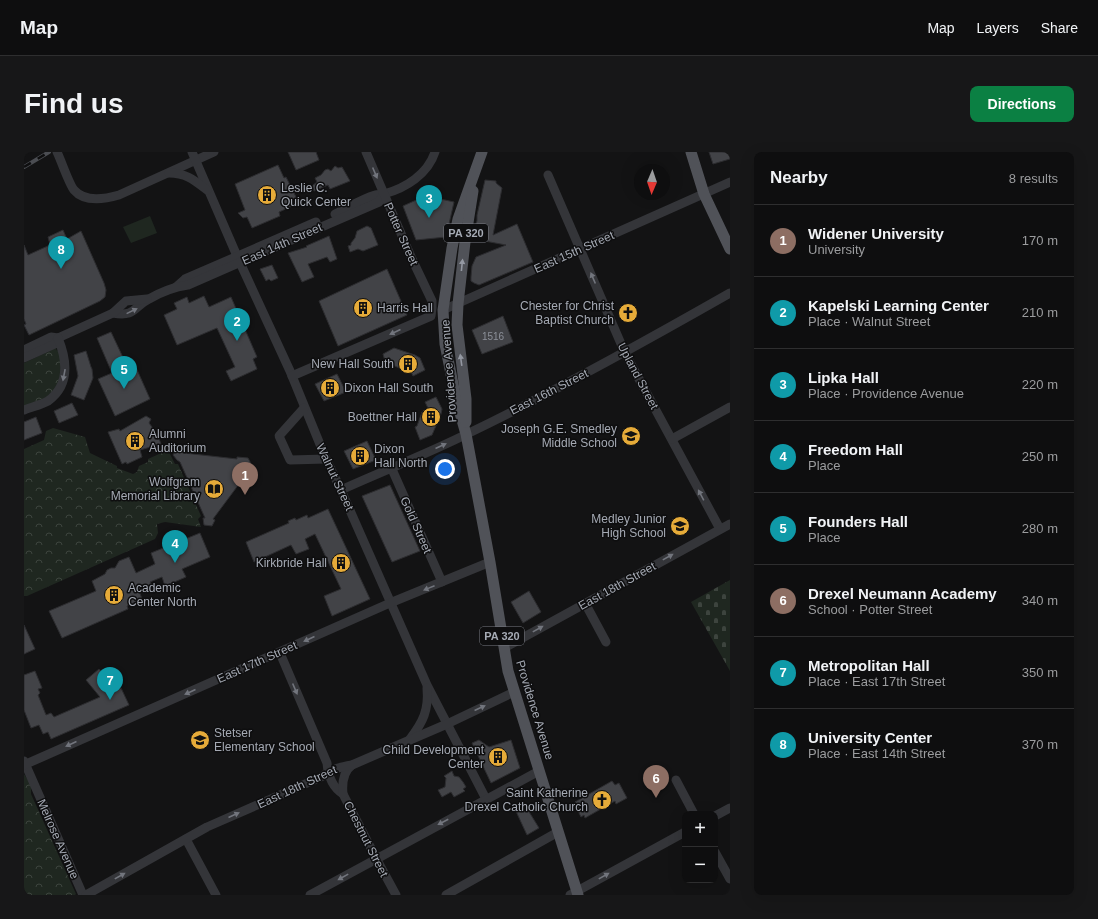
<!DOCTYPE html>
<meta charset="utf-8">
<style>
:root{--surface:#0e0e0f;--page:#171718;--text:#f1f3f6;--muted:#9b9c9e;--line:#2e2e2f;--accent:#0b8043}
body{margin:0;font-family:Helvetica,sans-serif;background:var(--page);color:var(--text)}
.controls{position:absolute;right:12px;bottom:12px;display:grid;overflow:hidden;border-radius:8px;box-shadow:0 4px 16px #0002}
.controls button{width:36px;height:36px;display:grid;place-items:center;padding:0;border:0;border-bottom:1px solid var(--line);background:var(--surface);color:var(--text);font:20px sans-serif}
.compass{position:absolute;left:610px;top:12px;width:36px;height:36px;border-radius:50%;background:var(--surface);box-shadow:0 4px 16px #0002;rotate:182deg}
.you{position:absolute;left:421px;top:317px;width:14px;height:14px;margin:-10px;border:3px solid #fff;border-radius:50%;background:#1a73e8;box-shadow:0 0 0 6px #1a73e833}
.badge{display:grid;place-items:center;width:26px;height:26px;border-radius:50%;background:var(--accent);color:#fff;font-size:13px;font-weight:700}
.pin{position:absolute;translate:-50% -33px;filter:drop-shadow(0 1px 2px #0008)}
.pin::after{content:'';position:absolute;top:21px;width:14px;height:12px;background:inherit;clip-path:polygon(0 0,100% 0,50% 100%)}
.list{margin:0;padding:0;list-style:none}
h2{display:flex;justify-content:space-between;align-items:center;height:52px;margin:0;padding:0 16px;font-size:17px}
h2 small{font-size:13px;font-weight:400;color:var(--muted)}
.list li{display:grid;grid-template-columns:26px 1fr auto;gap:12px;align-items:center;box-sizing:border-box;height:72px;padding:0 16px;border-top:1px solid var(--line)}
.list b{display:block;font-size:15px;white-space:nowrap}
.list p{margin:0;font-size:13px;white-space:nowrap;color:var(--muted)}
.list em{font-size:13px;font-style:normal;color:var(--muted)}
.map{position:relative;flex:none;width:706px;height:743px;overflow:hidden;border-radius:8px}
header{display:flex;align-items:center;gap:24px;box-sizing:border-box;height:56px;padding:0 20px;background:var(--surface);border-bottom:1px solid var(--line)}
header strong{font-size:19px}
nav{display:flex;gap:22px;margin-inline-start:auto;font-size:14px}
.intro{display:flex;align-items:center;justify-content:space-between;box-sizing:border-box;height:96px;padding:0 24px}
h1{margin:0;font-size:28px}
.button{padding:10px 18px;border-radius:8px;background:var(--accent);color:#fff;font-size:14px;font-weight:700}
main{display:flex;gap:24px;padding:0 24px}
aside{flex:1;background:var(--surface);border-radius:8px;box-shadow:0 4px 16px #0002}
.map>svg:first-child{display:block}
.cemetery{fill:url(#cemetery-stones)}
.park{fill:url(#park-crowns)}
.pitch{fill:#1f2720}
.building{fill:#424347;stroke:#2d2d30}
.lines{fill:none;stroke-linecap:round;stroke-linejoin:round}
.minor{stroke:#343539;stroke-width:9}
.major{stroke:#505258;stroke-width:11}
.rail-casing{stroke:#4b4d52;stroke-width:4}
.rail{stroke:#0e0e0f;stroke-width:2.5;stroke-dasharray:8;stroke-linecap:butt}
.oneway{fill:#72757d}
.oneway2{fill:#9498a2}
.labels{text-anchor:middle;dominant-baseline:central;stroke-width:3;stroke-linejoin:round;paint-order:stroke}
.number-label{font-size:10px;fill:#8c9099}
.shield{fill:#0e0e0f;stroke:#787b82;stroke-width:1}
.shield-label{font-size:11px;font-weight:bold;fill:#a5aab4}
.poi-label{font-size:12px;fill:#a5aab4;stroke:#0e0e0f;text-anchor:end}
.street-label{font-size:12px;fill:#a5aab4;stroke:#0e0e0f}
</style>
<header>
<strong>Map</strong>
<nav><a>Map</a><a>Layers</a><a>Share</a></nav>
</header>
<div class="intro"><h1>Find us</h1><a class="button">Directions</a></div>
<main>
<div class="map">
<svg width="706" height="743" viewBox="0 0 706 743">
<defs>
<pattern id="cemetery-stones" width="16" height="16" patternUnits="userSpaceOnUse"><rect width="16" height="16" fill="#1f2720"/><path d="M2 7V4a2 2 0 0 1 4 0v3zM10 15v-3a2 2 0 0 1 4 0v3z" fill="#3d443e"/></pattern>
<pattern id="park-crowns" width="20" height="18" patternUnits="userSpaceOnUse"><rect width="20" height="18" fill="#1f2720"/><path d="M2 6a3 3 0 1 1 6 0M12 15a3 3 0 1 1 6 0" fill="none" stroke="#3d443e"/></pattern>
</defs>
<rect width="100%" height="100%" fill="#131314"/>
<polygon class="cemetery" points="706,428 706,519 667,450"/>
<g class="park">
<polygon points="32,196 33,199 35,197 39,211 34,234 21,247 0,255 0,211"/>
<polygon points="29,276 61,285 66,301 93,314 93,316 109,322 113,320 115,314 124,310 124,307 144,298 151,312 154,312 177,364 174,367 177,375 141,370 133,372 134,381 131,387 3,444 0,444 0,297 20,288 22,279"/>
<polygon points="0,622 7,633 7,642 52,742 51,743 0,743"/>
</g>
<polygon class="pitch" points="126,64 133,81 107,91 99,75"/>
<g class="building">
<polygon points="264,0 292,0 295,8 272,18"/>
<polygon points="685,0 706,0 706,7 689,12"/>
<polygon points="254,13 260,26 262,25 275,51 255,60 256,64 228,76 223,65 219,66 214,61 221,58 211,32"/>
<polygon points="311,14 314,16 318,15 326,29 306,37 304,33 290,39 288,34 293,30 291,26 297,23 301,18 304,17 307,19"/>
<polygon points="461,28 472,29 472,31 478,36 469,83 493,72 509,110 455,133 450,131 447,129 447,125 448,114 452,105 482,93 450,87 452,74 451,74 453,69 453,63"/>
<polygon points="399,42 407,42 407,45 430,50 422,85 392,88 379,54 399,45"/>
<polygon points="343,74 347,76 354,93 339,99 334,97 326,100 324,94 327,93 327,91 331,86 333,79"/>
<polygon points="39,78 43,87 57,79 80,131 82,138 81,145 76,149 5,183 0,173 2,172 0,167 0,93 4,103 26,93 24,85"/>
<polygon points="305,84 313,107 306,110 303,105 284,112 290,125 278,130 264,101 283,95 282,94"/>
<polygon points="248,113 254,126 247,129 245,127 242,129 236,117"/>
<polygon points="363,117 383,163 314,194 295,149"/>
<polygon points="180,144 185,155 207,145 233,205 229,207 233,217 207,229 202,219 211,215 193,176 153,193 140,163 153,157 150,151 163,145 165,151"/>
<polygon points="479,164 489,190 458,202 448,178"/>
<polygon points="87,180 103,214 110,211 126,247 91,264 74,227 88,221 73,186"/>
<polygon points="370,196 391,203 396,206 401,218 389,224 383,212 380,218 366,212 360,215 361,209 359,202"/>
<polygon points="62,199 67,215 68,217 69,226 60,248 47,243 54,224 50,203"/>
<polygon points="313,222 322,240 300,249 291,232"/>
<polygon points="412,245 418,257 417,262 408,283 396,288 391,275 393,274 398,260 407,262 401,250"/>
<polygon points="48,251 54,263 35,271 30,259"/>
<polygon points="122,264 127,267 125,271 128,275 131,285 134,284 137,292 116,298 118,305 103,312 102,310 98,312 84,280 95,277 96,279"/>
<polygon points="12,265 18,281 0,288 0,270"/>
<polygon points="343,289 352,308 329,317 320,299"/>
<polygon points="152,298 160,300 160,301 213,307 213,305 224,306 230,317 223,325 221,324 189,367 191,368 188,374 180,373 179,366 181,366 156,310 153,308 149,303"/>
<polygon points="366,333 396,399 368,410 338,344"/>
<polygon points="304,357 346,447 308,464 300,444 317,437 291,382 281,387 285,397 272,402 267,393 230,410 222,390 265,371 264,369 271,366 272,368 283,363 284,366"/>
<polygon points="176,381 186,405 158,417 162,425 141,434 138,425 126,430 128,433 115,439 118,447 103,454 104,457 38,486 25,459 72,439 68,429 81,422 83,418 87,416 91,416 95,409 105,405 112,421 131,412 127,401"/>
<polygon points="505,439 517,460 499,471 487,450"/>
<polygon points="0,473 11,497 0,502"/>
<polygon points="75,517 93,538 97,536 105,553 27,587 24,580 19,582 15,573 7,576 0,558 0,523 11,519 18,536 14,537 16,541 14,543 22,563 27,561 30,565 76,545 62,528"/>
<polygon points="455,588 465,595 487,588 496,616 467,631 448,591"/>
<polygon points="428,619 430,624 435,625 439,630 442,635 439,637 441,639 430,645 427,640 418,645 414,638 421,635 422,626 420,624"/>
<polygon points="588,629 591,633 595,631 603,646 592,652 591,649 561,666 560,663 557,665 552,655 554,654 551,650"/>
<polygon points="499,650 515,676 503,683 490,655"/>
</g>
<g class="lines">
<g class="minor">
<path d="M33,0c4,8 12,32 17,38 11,13 31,9 45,5l95,-43"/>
<polyline points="168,0 213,104 266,219 302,307 317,338 403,533 462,647"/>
<path d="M145,21c17,0 25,7 38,17"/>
<polyline points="524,23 601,201 696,377"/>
<path d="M311,62c13,-6 26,-15 40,-19 3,-1 6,0 9,-1 22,-6 44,-20 51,-42"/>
<polyline points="152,135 161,127 292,70"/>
<polyline points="419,158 706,30"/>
<path d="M89,161c23,4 20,-6 36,-14 12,-7 25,-12 39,-14l191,-83 5,-8"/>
<polyline points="0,198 27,185 34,186 89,161 102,149 123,147"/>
<polyline points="0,206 31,192 34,186"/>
<polyline points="268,224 407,164 408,156 408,149 388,107 342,0"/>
<polyline points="280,256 255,284 266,308 302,307"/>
<path d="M0,258c7,-3 17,-5 24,-9 22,-16 19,-41 10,-63"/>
<polyline points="648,287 706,255"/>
<polyline points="367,315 418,430"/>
<path d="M317,338c42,-19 86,-36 128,-57 89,-43 175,-91 261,-140"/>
<polyline points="561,451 582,490"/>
<polyline points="480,496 706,372"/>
<path d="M256,501l47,110c1,13 5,24 16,31l33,64 20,37"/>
<path d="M386,587c13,-17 19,-29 17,-51"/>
<polyline points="0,609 59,743"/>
<polyline points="0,613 366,451 466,410"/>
<polyline points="652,628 670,662"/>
<path d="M319,642c-1,-10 0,-22 9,-29"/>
<polyline points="691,664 706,656"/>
<polyline points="162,687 192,743"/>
<polyline points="691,700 706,727"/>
<path d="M62,743l121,-68 114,-50c10,-8 19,-10 31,-12l95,-41 67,-32"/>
<polyline points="286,743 515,619"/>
<polyline points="422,743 534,680"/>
<polyline points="546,743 661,680"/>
</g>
<g class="major">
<polyline points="458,0 434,67 428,96 419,158 421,192 432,247 442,282 466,410 484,519 554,743"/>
<polyline points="667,0 680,42 706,97"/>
<polyline points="442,270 442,247 433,173 434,152 441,90 449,39"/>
</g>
<g class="rail-casing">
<polyline id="rail" points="0,15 25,0"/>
</g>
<use href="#rail" class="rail"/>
</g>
<defs><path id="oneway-solid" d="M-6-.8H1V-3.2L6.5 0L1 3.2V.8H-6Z"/></defs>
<g class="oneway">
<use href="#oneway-solid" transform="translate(351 21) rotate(67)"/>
<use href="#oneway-solid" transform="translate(569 126) rotate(-113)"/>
<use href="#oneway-solid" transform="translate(108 159) rotate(-26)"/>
<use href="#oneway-solid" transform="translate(371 180) rotate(156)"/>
<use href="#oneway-solid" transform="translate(40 223) rotate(101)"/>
<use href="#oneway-solid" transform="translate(417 294) rotate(-24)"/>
<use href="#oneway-solid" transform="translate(677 343) rotate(-118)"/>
<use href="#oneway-solid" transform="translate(644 405) rotate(-29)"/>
<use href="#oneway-solid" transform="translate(405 436) rotate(158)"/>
<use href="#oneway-solid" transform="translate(514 477) rotate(-29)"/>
<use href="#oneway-solid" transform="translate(285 487) rotate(156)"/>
<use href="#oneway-solid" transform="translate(271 537) rotate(67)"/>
<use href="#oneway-solid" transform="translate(166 540) rotate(156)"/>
<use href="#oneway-solid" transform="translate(456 556) rotate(-25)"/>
<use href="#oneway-solid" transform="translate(47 592) rotate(156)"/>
<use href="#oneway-solid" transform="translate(210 663) rotate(-24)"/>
<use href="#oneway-solid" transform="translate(419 670) rotate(152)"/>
<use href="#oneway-solid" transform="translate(96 724) rotate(-29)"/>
<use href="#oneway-solid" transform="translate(580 724) rotate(-29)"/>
<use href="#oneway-solid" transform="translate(319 725) rotate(151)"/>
</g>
<g class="oneway2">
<use href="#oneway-solid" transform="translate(438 113) rotate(-84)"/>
<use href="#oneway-solid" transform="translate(437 208) rotate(-98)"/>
</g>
<defs>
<g id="building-disc" transform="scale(1)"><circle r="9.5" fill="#e6ab39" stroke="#0e0e0f"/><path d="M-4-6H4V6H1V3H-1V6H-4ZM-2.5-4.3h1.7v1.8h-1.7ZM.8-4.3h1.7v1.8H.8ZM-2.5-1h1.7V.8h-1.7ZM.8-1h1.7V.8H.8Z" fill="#111"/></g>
<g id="church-disc" transform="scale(1)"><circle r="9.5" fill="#e6ab39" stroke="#0e0e0f"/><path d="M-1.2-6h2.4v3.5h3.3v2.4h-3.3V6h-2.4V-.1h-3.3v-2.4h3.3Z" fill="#111"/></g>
<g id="school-disc" transform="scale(1)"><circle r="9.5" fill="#e6ab39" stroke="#0e0e0f"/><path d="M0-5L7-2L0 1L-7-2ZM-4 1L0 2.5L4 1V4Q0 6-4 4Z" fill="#111"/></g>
<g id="library-disc" transform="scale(1)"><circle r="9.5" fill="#e6ab39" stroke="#0e0e0f"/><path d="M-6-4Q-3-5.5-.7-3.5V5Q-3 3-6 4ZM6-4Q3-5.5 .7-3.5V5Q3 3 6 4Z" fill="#111"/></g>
</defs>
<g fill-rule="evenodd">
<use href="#building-disc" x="243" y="43"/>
<use href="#building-disc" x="339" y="156"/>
<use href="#church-disc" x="604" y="161"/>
<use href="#building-disc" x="384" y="212"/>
<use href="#building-disc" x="306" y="236"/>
<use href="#building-disc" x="407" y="265"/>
<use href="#school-disc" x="607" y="284"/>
<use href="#building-disc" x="111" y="289"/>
<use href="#building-disc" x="336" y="304"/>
<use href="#library-disc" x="190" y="337"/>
<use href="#school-disc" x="656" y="374"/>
<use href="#building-disc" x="317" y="411"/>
<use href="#building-disc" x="90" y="443"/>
<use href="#school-disc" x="176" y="588"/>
<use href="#building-disc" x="474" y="605"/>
<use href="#church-disc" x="578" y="648"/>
</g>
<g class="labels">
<g class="number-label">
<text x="469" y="184">1516</text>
</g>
<g class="shield">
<rect x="420" y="72" width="44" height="18" rx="3"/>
<rect x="456" y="475" width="44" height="18" rx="3"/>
</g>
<g class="shield-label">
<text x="442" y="81">PA 320</text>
<text x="478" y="484">PA 320</text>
</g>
<g class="poi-label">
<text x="257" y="36" text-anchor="start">Leslie C.<tspan x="257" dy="14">Quick Center</tspan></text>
<text x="590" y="154">Chester for Christ<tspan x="590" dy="14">Baptist Church</tspan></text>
<text x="353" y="156" text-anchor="start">Harris Hall</text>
<text x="370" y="212">New Hall South</text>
<text x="320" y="236" text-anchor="start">Dixon Hall South</text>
<text x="393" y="265">Boettner Hall</text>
<text x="593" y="277">Joseph G.E. Smedley<tspan x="593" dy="14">Middle School</tspan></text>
<text x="125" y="282" text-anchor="start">Alumni<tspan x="125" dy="14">Auditorium</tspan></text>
<text x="350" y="297" text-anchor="start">Dixon<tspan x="350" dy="14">Hall North</tspan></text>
<text x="176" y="330">Wolfgram<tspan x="176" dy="14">Memorial Library</tspan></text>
<text x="642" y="367">Medley Junior<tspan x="642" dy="14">High School</tspan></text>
<text x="303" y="411">Kirkbride Hall</text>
<text x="104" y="436" text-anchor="start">Academic<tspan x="104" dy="14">Center North</tspan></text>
<text x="190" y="581" text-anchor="start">Stetser<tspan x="190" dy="14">Elementary School</tspan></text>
<text x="460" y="598">Child Development<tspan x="460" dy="14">Center</tspan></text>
<text x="564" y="641">Saint Katherine<tspan x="564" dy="14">Drexel Catholic Church</tspan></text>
</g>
<g class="street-label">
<text transform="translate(377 82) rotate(66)">Potter Street</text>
<text transform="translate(258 92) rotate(-24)">East 14th Street</text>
<text transform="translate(550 100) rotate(-24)">East 15th Street</text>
<text transform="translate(425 219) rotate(-94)">Providence Avenue</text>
<text transform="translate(614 224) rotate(62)">Upland Street</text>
<text transform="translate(525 240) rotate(-27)">East 16th Street</text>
<text transform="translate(311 325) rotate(65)">Walnut Street</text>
<text transform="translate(392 373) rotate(66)">Gold Street</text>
<text transform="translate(593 434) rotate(-29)">East 18th Street</text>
<text transform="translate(233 510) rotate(-24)">East 17th Street</text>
<text transform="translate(511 558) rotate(73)">Providence Avenue</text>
<text transform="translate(273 635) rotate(-25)">East 18th Street</text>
<text transform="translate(34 687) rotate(66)">Melrose Avenue</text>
<text transform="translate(342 687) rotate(63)">Chestnut Street</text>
</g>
</g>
</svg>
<div class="controls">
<button>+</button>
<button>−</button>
</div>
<svg class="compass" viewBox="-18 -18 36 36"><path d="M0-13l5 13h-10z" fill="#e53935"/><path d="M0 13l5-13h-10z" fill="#9b9c9e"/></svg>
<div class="you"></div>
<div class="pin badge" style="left:221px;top:343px;background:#8d6e63">1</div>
<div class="pin badge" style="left:213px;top:189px;background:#0f9aa8">2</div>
<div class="pin badge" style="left:405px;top:66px;background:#0f9aa8">3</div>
<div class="pin badge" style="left:151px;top:411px;background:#0f9aa8">4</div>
<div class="pin badge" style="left:100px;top:237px;background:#0f9aa8">5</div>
<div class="pin badge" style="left:632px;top:646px;background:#8d6e63">6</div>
<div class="pin badge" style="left:86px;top:548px;background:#0f9aa8">7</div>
<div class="pin badge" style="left:37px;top:117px;background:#0f9aa8">8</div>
</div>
<aside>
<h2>Nearby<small>8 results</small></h2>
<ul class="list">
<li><span class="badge" style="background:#8d6e63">1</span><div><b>Widener University</b><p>University</p></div><em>170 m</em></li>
<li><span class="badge" style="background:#0f9aa8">2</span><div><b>Kapelski Learning Center</b><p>Place · Walnut Street</p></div><em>210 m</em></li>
<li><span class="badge" style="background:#0f9aa8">3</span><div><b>Lipka Hall</b><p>Place · Providence Avenue</p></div><em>220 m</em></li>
<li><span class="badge" style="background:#0f9aa8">4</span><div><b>Freedom Hall</b><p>Place</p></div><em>250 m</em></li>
<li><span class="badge" style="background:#0f9aa8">5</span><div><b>Founders Hall</b><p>Place</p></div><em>280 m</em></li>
<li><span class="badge" style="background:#8d6e63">6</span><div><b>Drexel Neumann Academy</b><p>School · Potter Street</p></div><em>340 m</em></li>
<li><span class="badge" style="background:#0f9aa8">7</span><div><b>Metropolitan Hall</b><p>Place · East 17th Street</p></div><em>350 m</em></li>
<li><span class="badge" style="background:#0f9aa8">8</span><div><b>University Center</b><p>Place · East 14th Street</p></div><em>370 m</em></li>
</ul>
</aside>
</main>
